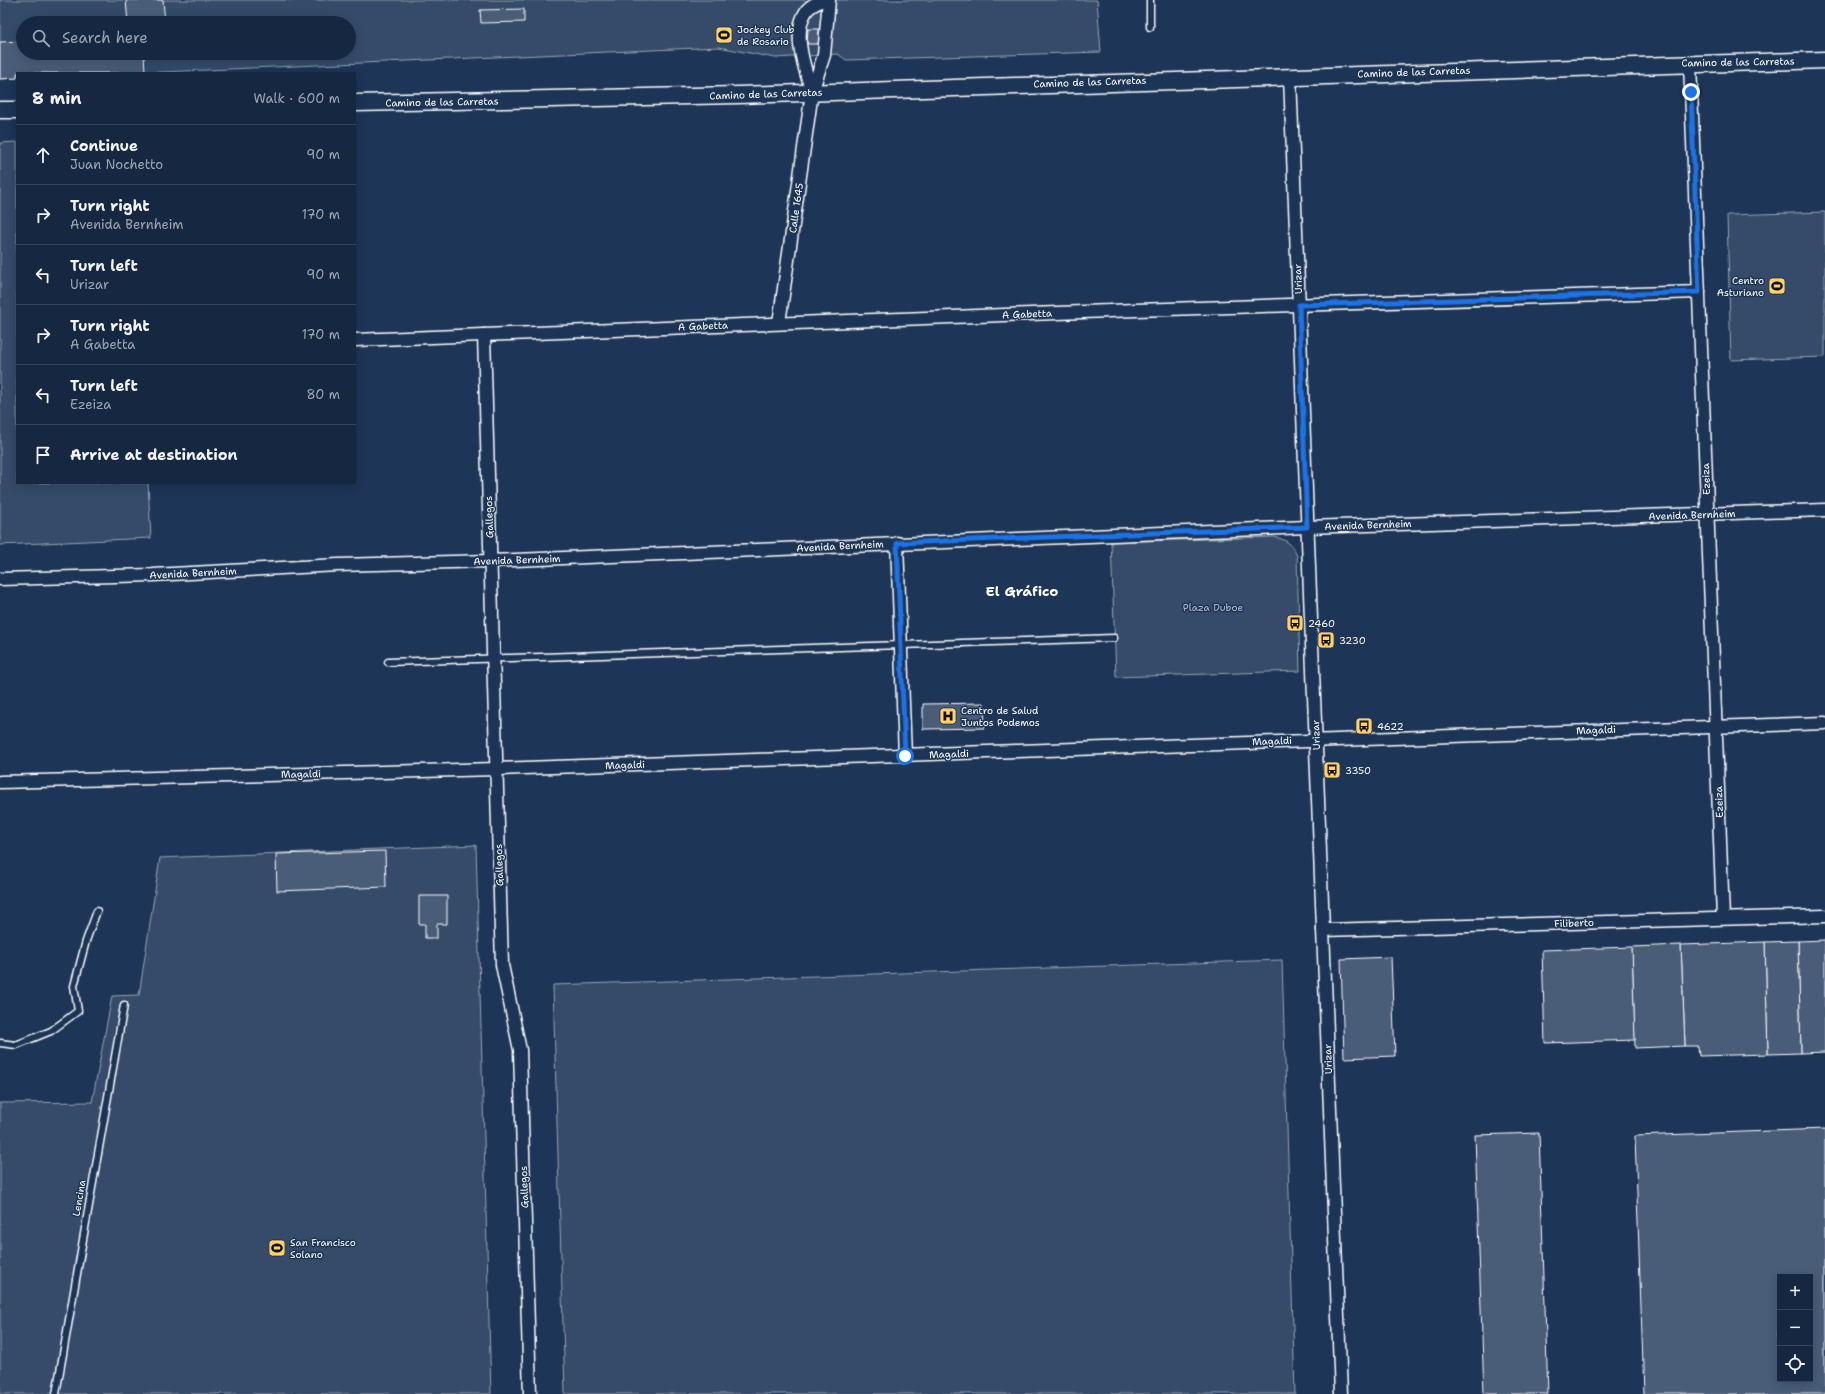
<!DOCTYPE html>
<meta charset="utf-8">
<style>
:root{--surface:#162841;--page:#23344c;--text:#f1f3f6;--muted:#9ea6b1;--line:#35445a}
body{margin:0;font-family:"Shantell Sans",sans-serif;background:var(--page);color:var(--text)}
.controls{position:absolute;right:12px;bottom:12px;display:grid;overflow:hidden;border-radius:0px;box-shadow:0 2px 10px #0003}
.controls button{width:36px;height:36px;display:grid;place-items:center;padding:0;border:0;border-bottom:1px solid var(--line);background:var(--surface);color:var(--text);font:20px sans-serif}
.stop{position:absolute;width:12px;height:12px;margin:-9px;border:3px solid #1a73e8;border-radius:50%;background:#fff}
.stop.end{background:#1a73e8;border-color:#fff;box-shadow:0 1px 4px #0008}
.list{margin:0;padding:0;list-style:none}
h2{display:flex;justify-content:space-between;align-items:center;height:52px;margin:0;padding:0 16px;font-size:17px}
h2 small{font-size:13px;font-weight:400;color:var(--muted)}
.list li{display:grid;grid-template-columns:26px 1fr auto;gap:12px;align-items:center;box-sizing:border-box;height:60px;padding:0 16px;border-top:1px solid var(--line)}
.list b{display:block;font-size:15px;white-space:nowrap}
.list p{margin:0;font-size:13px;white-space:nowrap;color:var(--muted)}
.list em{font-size:13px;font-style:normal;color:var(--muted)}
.icon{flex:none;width:22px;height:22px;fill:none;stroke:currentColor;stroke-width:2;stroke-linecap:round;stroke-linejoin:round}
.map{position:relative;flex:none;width:1825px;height:1394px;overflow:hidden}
.search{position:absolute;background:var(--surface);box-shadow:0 2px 10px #0003;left:16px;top:16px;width:340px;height:44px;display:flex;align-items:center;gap:10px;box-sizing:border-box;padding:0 14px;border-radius:22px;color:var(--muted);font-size:15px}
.panel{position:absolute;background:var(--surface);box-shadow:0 2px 10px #0003;left:16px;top:72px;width:340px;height:412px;border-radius:0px}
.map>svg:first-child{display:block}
.green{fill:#364b69;stroke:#9aa5b4;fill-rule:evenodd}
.building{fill:#4a5d79;stroke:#fff;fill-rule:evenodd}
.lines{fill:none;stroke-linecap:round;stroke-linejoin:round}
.service-casing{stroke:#fff;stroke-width:9}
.minor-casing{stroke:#fff;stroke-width:15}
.tertiary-casing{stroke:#fff;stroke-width:19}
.service{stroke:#1d3557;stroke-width:6}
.minor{stroke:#1d3557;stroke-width:12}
.tertiary{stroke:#1d3557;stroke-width:16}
.route{stroke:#1a73e8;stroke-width:5}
.labels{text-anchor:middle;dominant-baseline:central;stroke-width:3;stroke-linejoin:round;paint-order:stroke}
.poi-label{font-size:10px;fill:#fff;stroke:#1d3557;text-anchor:start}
.street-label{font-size:10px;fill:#fff;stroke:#1d3557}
.park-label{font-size:10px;fill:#b9c0ca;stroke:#1d3557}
.district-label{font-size:14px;font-weight:bold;fill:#fff;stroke:#1d3557}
</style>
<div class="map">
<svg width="1825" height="1394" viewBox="0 0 1825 1394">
<rect width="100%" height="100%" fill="#1d3557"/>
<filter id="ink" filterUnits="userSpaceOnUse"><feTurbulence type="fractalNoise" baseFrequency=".025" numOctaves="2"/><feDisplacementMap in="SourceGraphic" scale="8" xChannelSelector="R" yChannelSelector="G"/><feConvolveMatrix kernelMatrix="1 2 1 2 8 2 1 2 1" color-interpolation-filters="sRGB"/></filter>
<g filter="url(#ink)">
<g class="green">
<path d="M0,0h1097l4,52 -255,8 -8,-6 -63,4 -56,-11 -580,26h-122v5l-17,1zM23,23h326v30h-326z"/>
<polygon points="17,142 17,483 148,483 151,538 0,545 0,143"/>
<polygon points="1825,212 1825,357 1731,360 1727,215"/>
<path d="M1274,537c14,3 17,6 23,19l3,115 -184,6 -5,-135z"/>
<polygon points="476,845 491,1394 0,1394 0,1103 92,1102 112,996 139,995 160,858"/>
<polygon points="1282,960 1295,1394 565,1394 553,985"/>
</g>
<g class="building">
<polygon points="126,0 163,0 165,23 128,23"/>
<polygon points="524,9 524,22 481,23 480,10"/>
<polygon points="808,29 819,29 819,44 807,44"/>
<polygon points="23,41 23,53 144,53 145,73 17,73 17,78 0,79 0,42"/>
<polygon points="984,703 985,728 923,729 923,704"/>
<polygon points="385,851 386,887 277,891 276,854"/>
<polygon points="419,896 447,896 447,924 437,924 437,938 425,938 425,924 419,924"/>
<polygon points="1825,940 1825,1052 1801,1053 1798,941"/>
<polygon points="1798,941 1801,1053 1768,1054 1765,942"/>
<polygon points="1765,942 1768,1054 1699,1056 1698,1046 1685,1046 1681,945"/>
<polygon points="1681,945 1685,1046 1635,1048 1632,947"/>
<polygon points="1632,947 1635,1040 1545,1043 1542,950"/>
<polygon points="1391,957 1395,1056 1344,1058 1341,959"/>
<path d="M1825,1129v265h-181l-9,-258zM1780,1277h30v102h-30z"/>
<polygon points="1539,1133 1548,1394 1484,1394 1475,1135"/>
</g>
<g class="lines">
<g class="service-casing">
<g id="service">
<polyline points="1150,0 1150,27"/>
<polyline points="388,662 1114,638"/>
<polyline points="0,1043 16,1045 51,1031 78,1011 74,986 86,941 97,911"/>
<polyline points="56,1394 124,1005"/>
</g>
</g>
<g class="minor-casing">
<g id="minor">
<polyline points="1690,63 1723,918"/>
<polyline points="1290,76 1341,1394"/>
<path d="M812,92c-7,-23 -21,-60 -5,-82 3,-4 10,-7 15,-10"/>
<polyline points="779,323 812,92 824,55 829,0"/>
<polyline points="484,335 502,965 520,1050 530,1394"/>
<polyline points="355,340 1136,310 1699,292"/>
<polyline points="897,543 905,756"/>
<polyline points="0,579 153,575 338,565 490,561 1307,527 1825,510"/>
<polyline points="0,782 497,769 1825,723"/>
<polyline points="1323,930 1825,916"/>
</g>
</g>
<g class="tertiary-casing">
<g id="tertiary">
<polyline points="355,103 738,95 1825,60"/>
<polyline points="0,110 17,110"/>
</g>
</g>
<use href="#service" class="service"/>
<use href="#minor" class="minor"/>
<use href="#tertiary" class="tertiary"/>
</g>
</g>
<g class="lines" filter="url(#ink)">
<polyline class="route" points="905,756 897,543 1307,527 1299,305 1699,292 1691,92"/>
</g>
<defs>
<g id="stadium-square" transform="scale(0.9)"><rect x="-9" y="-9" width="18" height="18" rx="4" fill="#ffd166" stroke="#1d3557"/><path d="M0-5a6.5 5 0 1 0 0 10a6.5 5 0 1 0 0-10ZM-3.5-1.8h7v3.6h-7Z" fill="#111"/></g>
<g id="bus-square" transform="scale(0.9)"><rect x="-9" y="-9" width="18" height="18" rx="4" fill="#ffd166" stroke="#1d3557"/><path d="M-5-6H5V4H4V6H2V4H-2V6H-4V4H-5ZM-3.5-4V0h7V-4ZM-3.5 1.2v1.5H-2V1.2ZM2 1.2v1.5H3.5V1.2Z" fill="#111"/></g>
<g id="hospital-square" transform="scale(0.9)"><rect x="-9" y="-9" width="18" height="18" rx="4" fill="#ffd166" stroke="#1d3557"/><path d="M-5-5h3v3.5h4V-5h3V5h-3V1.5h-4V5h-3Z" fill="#111"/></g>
</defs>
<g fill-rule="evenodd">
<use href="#stadium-square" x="724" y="35"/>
<use href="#stadium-square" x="1777" y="286"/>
<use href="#bus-square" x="1295" y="623"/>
<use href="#bus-square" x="1326" y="640"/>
<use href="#hospital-square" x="948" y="716"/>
<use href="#bus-square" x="1364" y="726"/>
<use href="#bus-square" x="1332" y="770"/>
<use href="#stadium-square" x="277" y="1248"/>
</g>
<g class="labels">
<g class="poi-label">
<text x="737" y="29">Jockey Club<tspan x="737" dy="12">de Rosario</tspan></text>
<text x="1764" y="280" text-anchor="end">Centro<tspan x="1764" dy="12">Asturiano</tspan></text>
<text x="1308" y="623">2460</text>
<text x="1339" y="640">3230</text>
<text x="961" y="710">Centro de Salud<tspan x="961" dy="12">Juntos Podemos</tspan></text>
<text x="1377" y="726">4622</text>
<text x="1345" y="770">3350</text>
<text x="290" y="1242">San Francisco<tspan x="290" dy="12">Solano</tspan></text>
</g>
<g class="street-label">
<text transform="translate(1738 62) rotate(-1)">Camino de las Carretas</text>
<text transform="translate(1414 72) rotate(-2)">Camino de las Carretas</text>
<text transform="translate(1090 82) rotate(-2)">Camino de las Carretas</text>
<text transform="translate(766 94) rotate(-2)">Camino de las Carretas</text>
<text transform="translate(442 102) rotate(-1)">Camino de las Carretas</text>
<text transform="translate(796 208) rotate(-82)">Calle 1645</text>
<text transform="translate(1298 279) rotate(-92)">Urizar</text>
<text transform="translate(1027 314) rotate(-2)">A Gabetta</text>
<text transform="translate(703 326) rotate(-2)">A Gabetta</text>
<text transform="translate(1706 479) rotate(-92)">Ezeiza</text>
<text transform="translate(1692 515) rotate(-2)">Avenida Bernheim</text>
<text transform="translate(489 517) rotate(-92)">Gallegos</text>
<text transform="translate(1368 525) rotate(-2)">Avenida Bernheim</text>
<text transform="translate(840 546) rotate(-3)">Avenida Bernheim</text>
<text transform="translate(517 560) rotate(-2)">Avenida Bernheim</text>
<text transform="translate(193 573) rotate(-3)">Avenida Bernheim</text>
<text transform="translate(1596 730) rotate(-2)">Magaldi</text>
<text transform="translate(1316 735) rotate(-92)">Urizar</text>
<text transform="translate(1272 741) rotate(-2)">Magaldi</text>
<text transform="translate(949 754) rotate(-2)">Magaldi</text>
<text transform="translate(625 765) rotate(-2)">Magaldi</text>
<text transform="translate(301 774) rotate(-1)">Magaldi</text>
<text transform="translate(1719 802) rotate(-92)">Ezeiza</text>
<text transform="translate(499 865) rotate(-92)">Gallegos</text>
<text transform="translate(1574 923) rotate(-2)">Filiberto</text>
<text transform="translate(1328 1059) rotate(-92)">Urizar</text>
<text transform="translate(524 1187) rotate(-92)">Gallegos</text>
<text transform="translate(79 1198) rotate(-80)">Lencina</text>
</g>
<g class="park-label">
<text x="1213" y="607">Plaza Duboe</text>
</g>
<g class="district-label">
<text x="1022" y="591">El Gráfico</text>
</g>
</g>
</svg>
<div class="controls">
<button>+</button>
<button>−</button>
<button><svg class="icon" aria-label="locate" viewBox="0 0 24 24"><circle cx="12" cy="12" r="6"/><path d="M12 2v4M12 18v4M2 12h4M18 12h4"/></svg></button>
</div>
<div class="stop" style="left:905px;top:756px"></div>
<div class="stop end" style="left:1691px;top:92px"></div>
<div class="search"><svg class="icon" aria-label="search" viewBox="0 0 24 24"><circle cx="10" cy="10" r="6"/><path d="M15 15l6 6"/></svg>Search here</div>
<section class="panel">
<h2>8 min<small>Walk · 600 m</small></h2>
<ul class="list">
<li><svg class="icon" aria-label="ahead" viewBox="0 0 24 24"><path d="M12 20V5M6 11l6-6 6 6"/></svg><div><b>Continue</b><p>Juan Nochetto</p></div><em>90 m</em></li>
<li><svg class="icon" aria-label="right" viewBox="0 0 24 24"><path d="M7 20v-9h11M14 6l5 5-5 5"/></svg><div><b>Turn right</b><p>Avenida Bernheim</p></div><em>170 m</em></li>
<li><svg class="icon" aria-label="left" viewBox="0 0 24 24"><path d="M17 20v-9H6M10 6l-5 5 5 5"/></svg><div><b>Turn left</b><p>Urizar</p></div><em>90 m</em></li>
<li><svg class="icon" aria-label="right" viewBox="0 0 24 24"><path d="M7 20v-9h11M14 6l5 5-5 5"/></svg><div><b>Turn right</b><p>A Gabetta</p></div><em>170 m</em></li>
<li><svg class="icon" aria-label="left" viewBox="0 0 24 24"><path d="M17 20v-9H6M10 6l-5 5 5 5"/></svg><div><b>Turn left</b><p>Ezeiza</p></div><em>80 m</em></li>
<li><svg class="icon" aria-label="arrive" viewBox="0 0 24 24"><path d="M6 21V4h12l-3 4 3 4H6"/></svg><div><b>Arrive at destination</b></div></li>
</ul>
</section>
</div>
